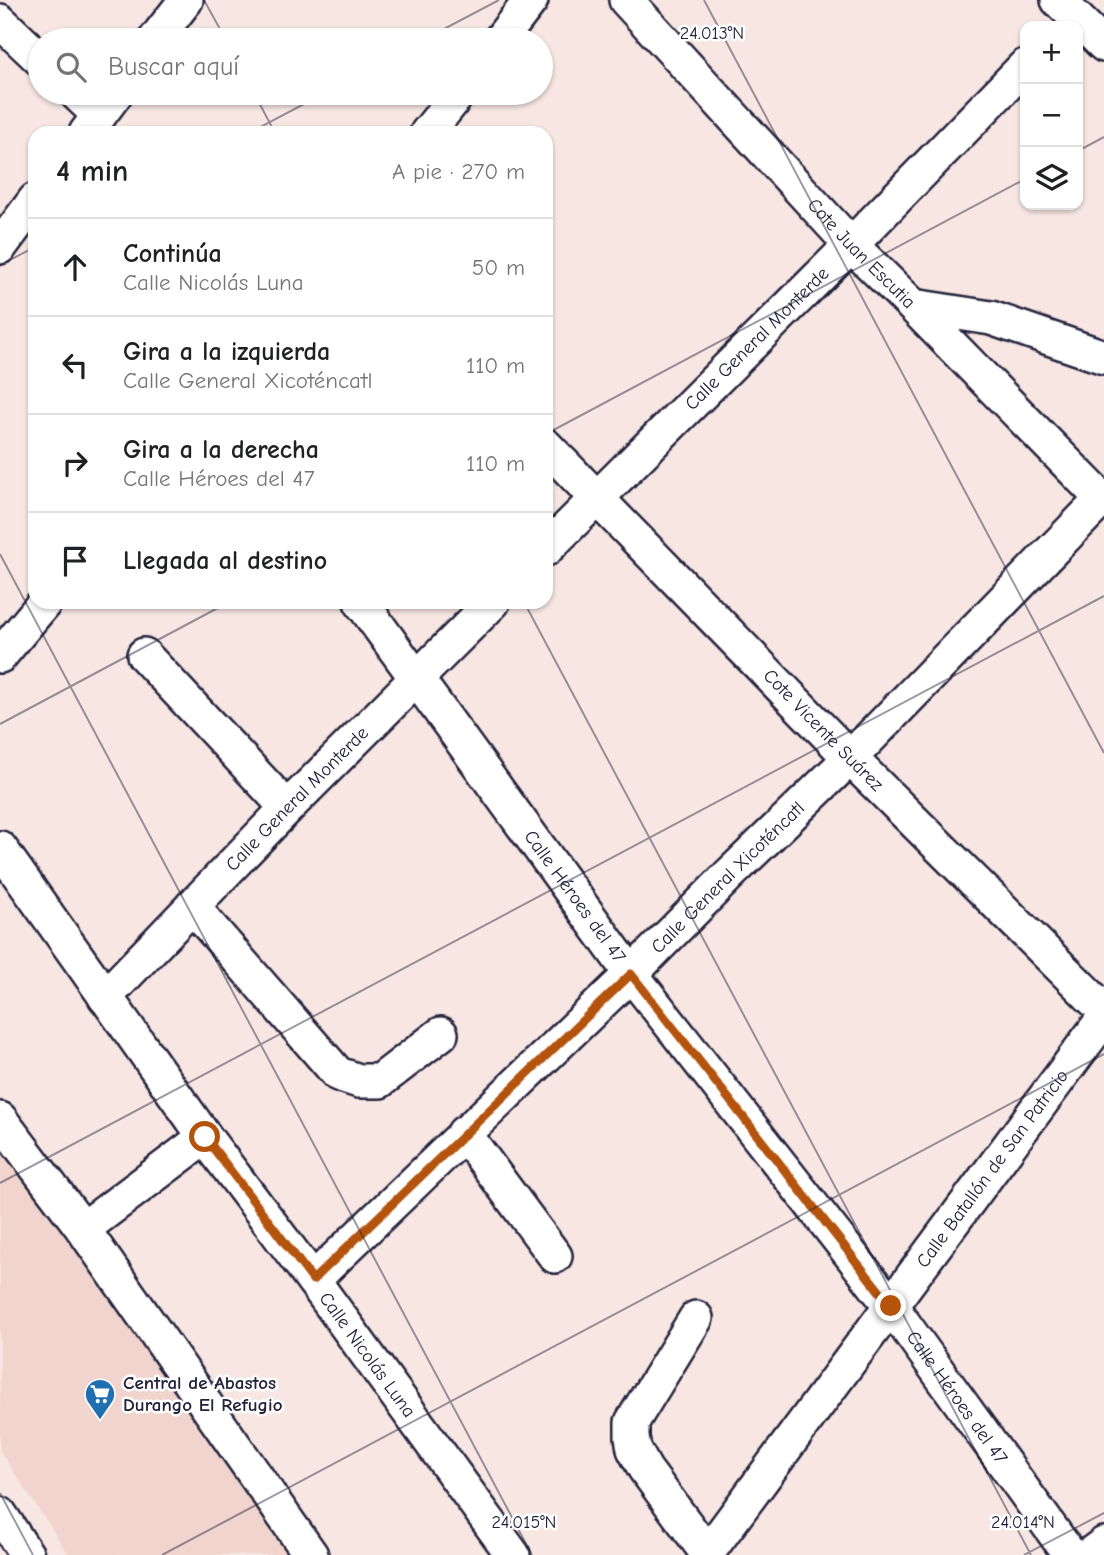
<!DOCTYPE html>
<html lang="es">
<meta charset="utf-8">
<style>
:root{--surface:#fff;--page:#f2f2f2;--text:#202124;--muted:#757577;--line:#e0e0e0}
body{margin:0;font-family:"Comic Neue",sans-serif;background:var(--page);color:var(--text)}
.controls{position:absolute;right:21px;top:21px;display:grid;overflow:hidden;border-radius:14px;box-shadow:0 2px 5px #0004}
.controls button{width:63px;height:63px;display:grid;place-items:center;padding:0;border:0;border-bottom:2px solid var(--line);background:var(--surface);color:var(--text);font:35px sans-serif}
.stop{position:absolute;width:21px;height:21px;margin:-16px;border:5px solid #b45309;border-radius:50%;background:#fff}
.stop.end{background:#b45309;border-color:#fff;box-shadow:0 2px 7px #0008}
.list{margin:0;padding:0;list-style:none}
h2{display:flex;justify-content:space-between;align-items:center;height:91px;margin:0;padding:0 28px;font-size:30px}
h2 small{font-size:23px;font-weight:400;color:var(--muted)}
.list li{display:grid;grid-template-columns:46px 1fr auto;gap:21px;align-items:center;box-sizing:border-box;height:98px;padding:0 28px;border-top:2px solid var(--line)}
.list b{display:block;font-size:26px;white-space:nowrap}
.list p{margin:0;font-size:23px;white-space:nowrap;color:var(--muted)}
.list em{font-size:23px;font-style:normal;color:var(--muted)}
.icon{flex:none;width:38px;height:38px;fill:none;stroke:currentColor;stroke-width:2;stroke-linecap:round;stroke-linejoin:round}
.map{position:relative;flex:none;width:1104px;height:1555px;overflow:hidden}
.search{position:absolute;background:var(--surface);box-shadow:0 2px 5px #0004;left:28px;top:28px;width:525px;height:77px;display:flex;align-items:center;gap:18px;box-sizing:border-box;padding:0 24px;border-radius:38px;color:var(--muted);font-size:26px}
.panel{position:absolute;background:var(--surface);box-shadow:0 2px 5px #0004;left:28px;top:126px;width:525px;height:483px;border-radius:21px}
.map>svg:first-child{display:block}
.built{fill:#f1d4ce}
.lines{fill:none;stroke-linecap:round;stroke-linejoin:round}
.minor-casing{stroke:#22223b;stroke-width:38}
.minor{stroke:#fff;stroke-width:33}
.route{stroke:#b45309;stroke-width:9}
.ticks{fill:none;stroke:#22223b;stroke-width:2;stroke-opacity:0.45}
.labels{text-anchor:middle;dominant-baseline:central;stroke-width:5;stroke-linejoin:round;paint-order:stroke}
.street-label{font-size:19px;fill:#22223b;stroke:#fff}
.poi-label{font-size:19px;font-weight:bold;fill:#22223b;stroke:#fff;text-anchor:start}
.ticks-label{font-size:18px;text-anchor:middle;fill:#22223b;stroke:#fff;stroke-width:5;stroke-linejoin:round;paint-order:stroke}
</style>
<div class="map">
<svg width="1104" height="1555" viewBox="0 0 1104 1555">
<rect width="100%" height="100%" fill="#f7e6e2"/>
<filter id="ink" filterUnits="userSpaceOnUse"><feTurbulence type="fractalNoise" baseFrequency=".0143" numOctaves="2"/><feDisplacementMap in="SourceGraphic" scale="14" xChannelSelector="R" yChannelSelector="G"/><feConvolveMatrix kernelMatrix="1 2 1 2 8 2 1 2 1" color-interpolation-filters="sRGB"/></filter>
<g filter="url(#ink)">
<polygon class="built" points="0,1097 300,1555 69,1555 0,1451"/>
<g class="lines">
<g class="minor-casing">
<g id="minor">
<path id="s1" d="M626,0l225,245 62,61 191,195"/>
<polyline points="1058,0 1104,45"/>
<polyline points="0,21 40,59"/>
<polyline points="155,40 186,0"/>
<polyline points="500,40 531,0"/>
<polyline points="76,93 99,115"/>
<polyline points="86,133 116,93"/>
<polyline points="427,133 459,93"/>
<polyline points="0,247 35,200"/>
<polyline points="913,306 991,318 1104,357"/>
<path id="s2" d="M546,446l304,312 254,252"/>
<path id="s3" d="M546,549l305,-304 174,-179"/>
<path id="s4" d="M361,602l270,372 260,332 179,249"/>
<polyline points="144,655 287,808"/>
<polyline points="0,656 45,602"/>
<path id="s5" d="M0,848l205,289 108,143 200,275"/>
<polyline points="192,906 338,1074 359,1081 380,1081 441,1034"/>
<path id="s6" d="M105,997l182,-189 206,-206"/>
<polyline points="0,1119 83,1229 311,1555"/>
<polyline points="464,1133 555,1256"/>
<polyline points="83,1229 205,1137"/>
<path id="s7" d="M313,1280l318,-306 98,-99 121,-117 254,-261"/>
<polyline points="696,1318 632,1422 632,1437 634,1449 645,1469 707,1553"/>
<polyline points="0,1514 27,1555"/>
<path id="s8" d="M706,1555l398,-537"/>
<polyline points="1089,1555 1104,1544"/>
</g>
</g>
<use href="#minor" class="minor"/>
</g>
</g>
<g class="lines" filter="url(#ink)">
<polyline class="route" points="205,1137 313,1280 631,974 891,1306"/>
</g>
<path class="ticks" d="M204,0l22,40M704,0l400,753M423,40l76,-40M254,93l21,40M249,133l76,-40M1078,151l26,-14M0,265l35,-18M546,434l479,-255M0,554l532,1001M524,602l507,953M0,724l229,-122M0,1183l1104,-587M0,1493l33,62M162,1555l942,-501M1024,1555l80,-42"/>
<defs>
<g id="supermarket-pin" transform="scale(1.575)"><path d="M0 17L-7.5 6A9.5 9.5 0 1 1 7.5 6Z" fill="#1f6fb2" stroke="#fff"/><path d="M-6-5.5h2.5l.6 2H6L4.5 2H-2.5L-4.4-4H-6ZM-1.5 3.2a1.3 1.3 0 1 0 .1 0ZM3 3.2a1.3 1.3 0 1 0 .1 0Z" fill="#fff"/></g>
</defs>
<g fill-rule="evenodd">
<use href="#supermarket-pin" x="100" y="1394"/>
</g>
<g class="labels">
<g class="street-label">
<text stroke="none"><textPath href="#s1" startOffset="346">Cote Juan Escutia</textPath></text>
<text stroke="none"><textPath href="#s3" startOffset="298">Calle General Monterde</textPath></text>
<text stroke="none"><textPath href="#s2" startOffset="397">Cote Vicente Suárez</textPath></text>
<text stroke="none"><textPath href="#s6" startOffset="276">Calle General Monterde</textPath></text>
<text stroke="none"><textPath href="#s7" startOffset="578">Calle General Xicoténcatl</textPath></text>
<text stroke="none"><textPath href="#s4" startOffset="364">Calle Héroes del 47</textPath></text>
<text stroke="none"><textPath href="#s8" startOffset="481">Calle Batallón de San Patricio</textPath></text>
<text stroke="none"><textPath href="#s5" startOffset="626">Calle Nicolás Luna</textPath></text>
<text stroke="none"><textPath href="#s4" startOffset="994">Calle Héroes del 47</textPath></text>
</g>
<g class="poi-label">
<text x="123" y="1383">Central de Abastos<tspan x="123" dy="22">Durango El Refugio</tspan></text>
</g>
</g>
<g class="ticks-label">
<text x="712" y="39">24.013°N</text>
<text x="524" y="1528">24.015°N</text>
<text x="1023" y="1528">24.014°N</text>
</g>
</svg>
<div class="controls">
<button>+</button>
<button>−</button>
<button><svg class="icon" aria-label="layers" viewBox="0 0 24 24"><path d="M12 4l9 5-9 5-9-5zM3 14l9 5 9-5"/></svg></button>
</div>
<div class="stop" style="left:205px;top:1137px"></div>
<div class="stop end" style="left:891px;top:1306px"></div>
<div class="search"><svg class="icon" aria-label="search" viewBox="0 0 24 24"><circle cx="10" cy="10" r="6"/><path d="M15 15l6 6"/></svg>Buscar aquí</div>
<section class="panel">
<h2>4 min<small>A pie · 270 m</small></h2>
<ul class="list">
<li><svg class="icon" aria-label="ahead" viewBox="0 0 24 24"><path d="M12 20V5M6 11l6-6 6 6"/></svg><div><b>Continúa</b><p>Calle Nicolás Luna</p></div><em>50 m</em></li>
<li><svg class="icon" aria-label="left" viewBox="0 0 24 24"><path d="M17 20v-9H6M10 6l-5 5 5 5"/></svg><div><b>Gira a la izquierda</b><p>Calle General Xicoténcatl</p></div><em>110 m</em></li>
<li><svg class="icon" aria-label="right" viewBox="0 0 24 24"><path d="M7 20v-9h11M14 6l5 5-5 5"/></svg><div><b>Gira a la derecha</b><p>Calle Héroes del 47</p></div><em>110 m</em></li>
<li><svg class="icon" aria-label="arrive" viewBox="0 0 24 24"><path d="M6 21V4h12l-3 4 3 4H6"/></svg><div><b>Llegada al destino</b></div></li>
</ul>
</section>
</div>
